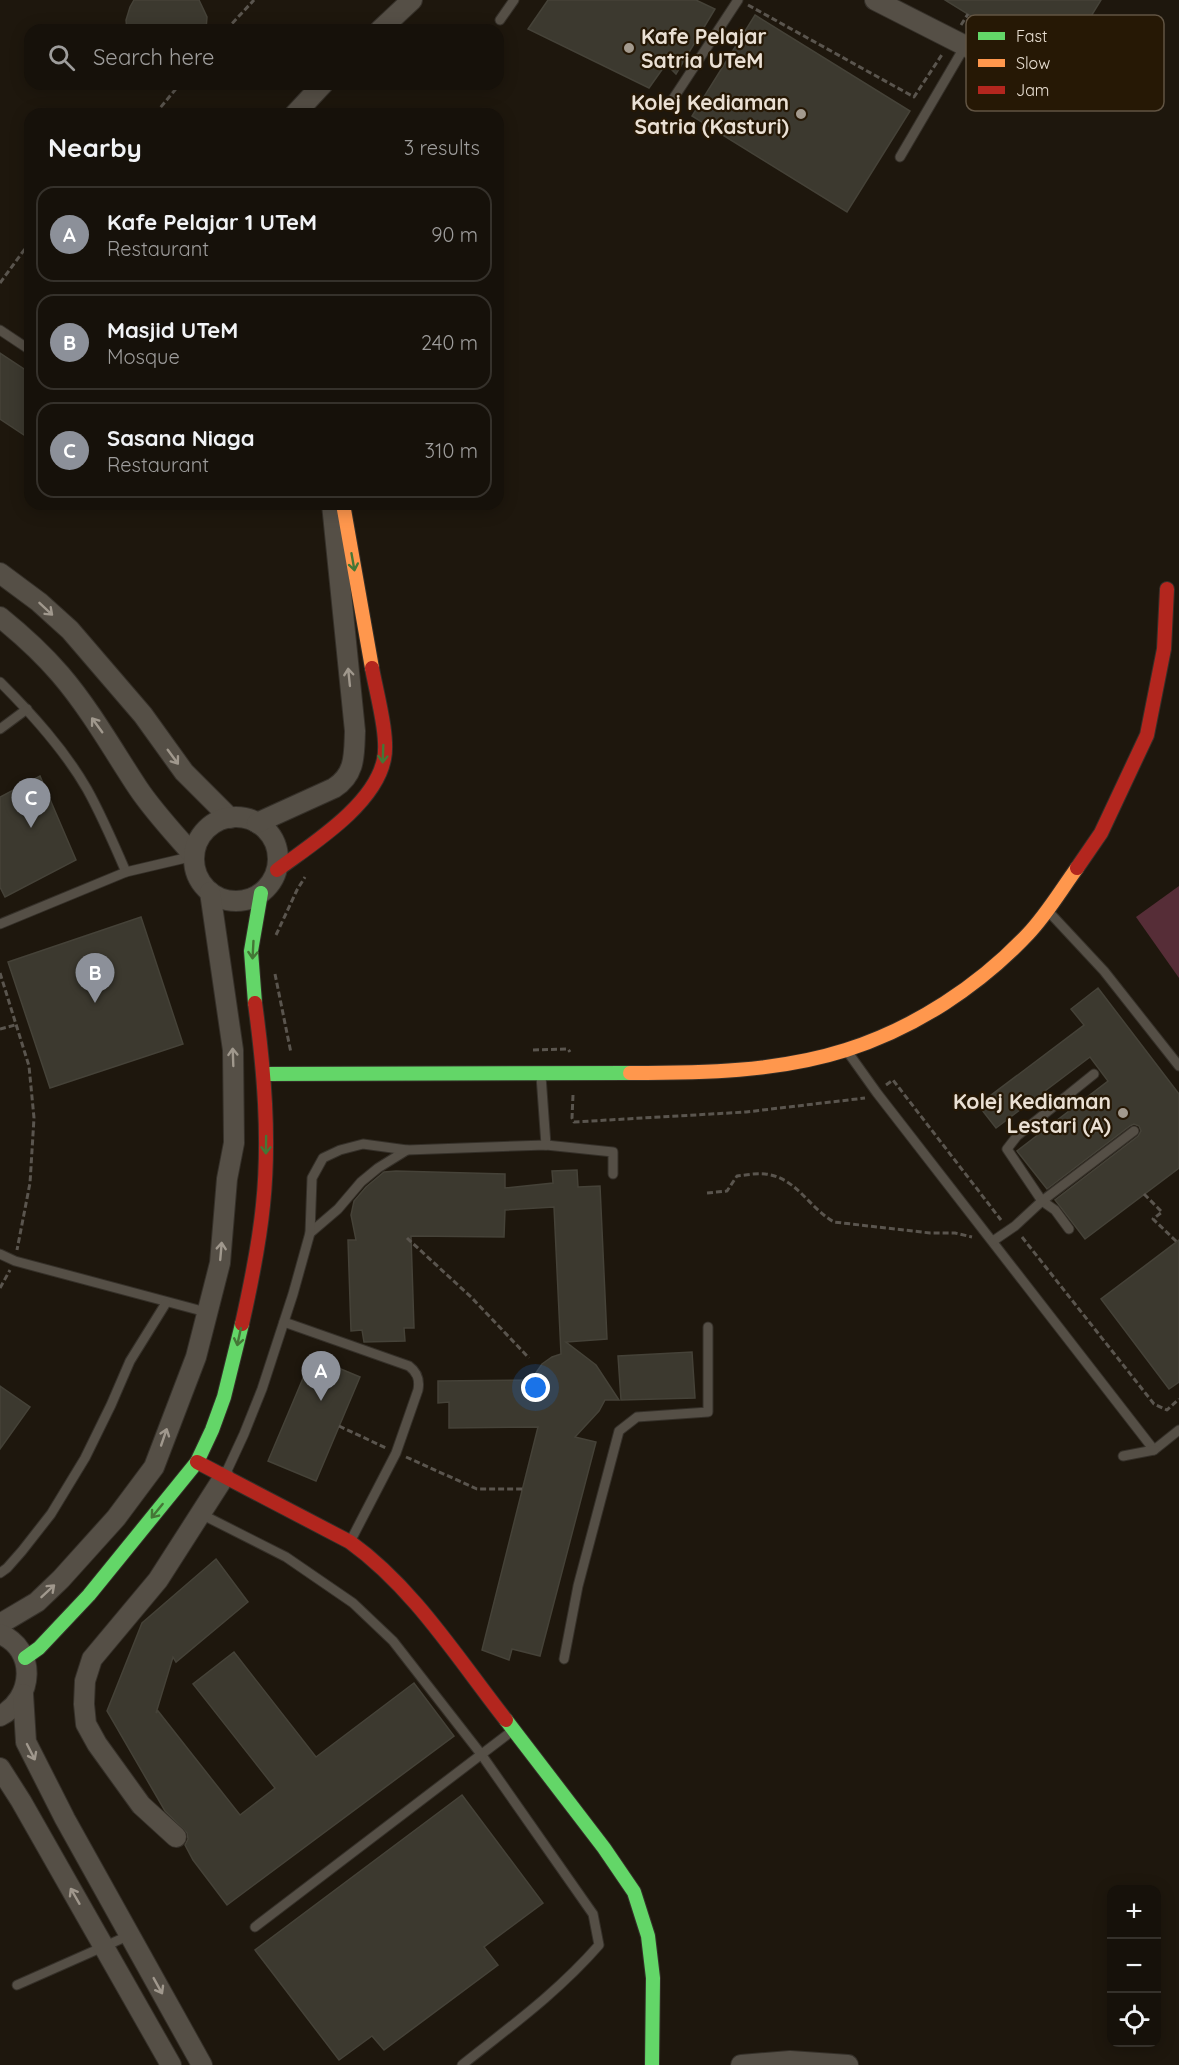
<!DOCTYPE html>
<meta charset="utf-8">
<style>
:root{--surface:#16110a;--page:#1f1a13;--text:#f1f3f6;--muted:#9e9d9c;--line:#35312b;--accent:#8c9099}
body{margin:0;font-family:Quicksand,sans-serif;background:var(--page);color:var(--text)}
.controls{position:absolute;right:18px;bottom:18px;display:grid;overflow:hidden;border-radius:12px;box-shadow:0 3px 15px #0003}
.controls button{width:54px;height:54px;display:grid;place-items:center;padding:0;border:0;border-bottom:2px solid var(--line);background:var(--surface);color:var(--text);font:30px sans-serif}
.you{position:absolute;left:536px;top:1388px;width:21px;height:21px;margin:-15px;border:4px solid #fff;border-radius:50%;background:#1a73e8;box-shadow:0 0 0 9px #1a73e833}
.badge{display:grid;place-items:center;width:39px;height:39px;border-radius:50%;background:var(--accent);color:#fff;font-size:20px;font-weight:700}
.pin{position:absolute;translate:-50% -50px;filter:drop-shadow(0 2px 3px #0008)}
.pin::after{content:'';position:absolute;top:32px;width:21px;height:18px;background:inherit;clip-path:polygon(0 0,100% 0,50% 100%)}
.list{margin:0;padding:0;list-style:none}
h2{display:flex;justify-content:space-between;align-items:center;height:78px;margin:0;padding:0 24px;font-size:26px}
h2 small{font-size:20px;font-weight:400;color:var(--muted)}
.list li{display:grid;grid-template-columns:39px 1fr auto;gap:18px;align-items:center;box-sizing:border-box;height:96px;margin:0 12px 12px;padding:0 12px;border:2px solid var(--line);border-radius:18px}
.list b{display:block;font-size:22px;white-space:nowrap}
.list p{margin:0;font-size:20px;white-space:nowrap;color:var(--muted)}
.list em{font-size:20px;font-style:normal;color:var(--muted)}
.icon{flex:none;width:33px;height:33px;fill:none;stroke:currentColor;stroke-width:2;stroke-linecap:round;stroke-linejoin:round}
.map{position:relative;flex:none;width:1179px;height:2065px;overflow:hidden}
.search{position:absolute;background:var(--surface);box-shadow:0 3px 15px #0003;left:24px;top:24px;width:480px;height:66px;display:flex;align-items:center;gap:15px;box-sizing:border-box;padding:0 21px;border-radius:18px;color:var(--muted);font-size:22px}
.panel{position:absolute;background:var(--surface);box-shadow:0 3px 15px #0003;left:24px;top:108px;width:480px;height:402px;border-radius:18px}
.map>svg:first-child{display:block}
.green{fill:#562d37}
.building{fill:#3c392f;stroke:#454238;stroke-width:1.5}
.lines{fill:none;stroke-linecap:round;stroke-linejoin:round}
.lane-casing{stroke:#353029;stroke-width:11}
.street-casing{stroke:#353029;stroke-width:22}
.fast-casing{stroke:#353029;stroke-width:16}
.slow-casing{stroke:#353029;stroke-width:16}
.jam-casing{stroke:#353029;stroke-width:16}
.path{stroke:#5a554e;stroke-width:3;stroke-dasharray:6 3;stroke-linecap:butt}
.lane{stroke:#554f46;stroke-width:9}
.street{stroke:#554f46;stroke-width:20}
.fast{stroke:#63d668;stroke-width:14}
.slow{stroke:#ff974d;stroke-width:14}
.jam{stroke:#b3261e;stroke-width:14}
.oneway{stroke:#447736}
.oneway2{stroke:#a0988d}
.poi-dot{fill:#a39a8e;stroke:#261805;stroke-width:2}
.labels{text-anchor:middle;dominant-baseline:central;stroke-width:4.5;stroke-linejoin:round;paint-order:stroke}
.poi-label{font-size:21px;font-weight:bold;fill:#eae0d4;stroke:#261805;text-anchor:end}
.key{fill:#261805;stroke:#615443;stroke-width:1.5}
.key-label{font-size:16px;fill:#eae0d4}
</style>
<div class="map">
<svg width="1179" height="2065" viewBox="0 0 1179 2065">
<rect width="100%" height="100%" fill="#1e170d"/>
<polygon class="green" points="1179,886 1179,978 1136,917"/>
<g class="building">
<polygon points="134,0 199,0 207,17 206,30 127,30 126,20 130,7"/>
<polygon points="548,0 696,0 715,9 676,74 666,64 649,88 528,29"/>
<polygon points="945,0 1101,0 1058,70"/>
<polygon points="755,15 910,111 847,212 692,116"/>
<polygon points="0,353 30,373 30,426 24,435 0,419"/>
<polygon points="40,776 76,860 5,897 0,887 0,797"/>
<polygon points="141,917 183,1044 50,1088 8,962"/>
<polygon points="1098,988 1179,1094 1179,1168 1085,1239 1055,1200 1138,1136 1141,1131 1139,1126 1134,1124 1130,1126 1047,1189 1017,1151 1108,1081 1090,1057 996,1128 978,1105 1084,1025 1071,1009"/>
<polygon points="577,1170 578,1187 600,1186 607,1339 566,1342 596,1365 619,1400 605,1400 599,1411 575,1437 596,1442 540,1656 512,1649 509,1660 482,1650 538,1427 449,1428 449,1402 438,1403 438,1381 531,1380 542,1364 552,1357 561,1354 554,1207 505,1210 504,1237 411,1236 414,1328 404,1328 405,1341 364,1342 362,1330 351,1331 348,1240 356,1240 351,1215 354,1201 366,1187 384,1172 396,1171 505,1174 505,1188 553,1183 552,1171"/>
<polygon points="1179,1240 1179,1382 1169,1389 1101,1299"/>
<polygon points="692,1352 695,1398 621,1400 618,1356"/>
<polygon points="312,1357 360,1377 316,1481 268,1461"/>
<polygon points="0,1386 30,1407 0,1449"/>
<polygon points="216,1559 248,1602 176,1662 173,1657 156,1713 158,1711 240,1815 275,1788 193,1684 234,1652 316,1757 414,1683 454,1736 227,1905 193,1860 185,1845 188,1839 187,1833 165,1811 107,1711 142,1623"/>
<polygon points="462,1795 543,1903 484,1947 498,1965 384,2050 372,2036 339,2060 255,1950"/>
</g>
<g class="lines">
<g class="lane-casing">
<g id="lane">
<polyline points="500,20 514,0"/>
<polyline points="671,102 738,0"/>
<polyline points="900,157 965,46"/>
<polyline points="0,330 30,350"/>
<path d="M0,682c32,32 64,67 87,107 15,27 27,55 39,83"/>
<polyline points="0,729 27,709"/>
<polyline points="1049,912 1104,971 1179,1066"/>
<polyline points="0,924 126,872 194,856"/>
<polyline points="847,1051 877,1093 1154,1450 1179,1430"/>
<polyline points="541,1076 546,1145"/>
<polyline points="1069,1229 1055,1210 1042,1201 1007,1149 1017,1136 1094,1074"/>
<polyline points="310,1233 338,1209 361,1182 378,1168 407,1150"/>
<polyline points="993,1241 1015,1226 1042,1201 1134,1131"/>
<polyline points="0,1254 15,1261 206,1312"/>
<path d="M284,1322l125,44c8,6 11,13 9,24l-22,63 -45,87"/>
<polyline points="1123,1456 1154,1450"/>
<polyline points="225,1475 244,1434 262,1389 293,1294 310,1233 312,1178 323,1158 340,1150 363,1144 407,1150 546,1145 613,1152 613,1174"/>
<path d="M201,1514l85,43 67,46 40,38 88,113 112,160 6,31c-41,47 -88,81 -137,120"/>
<polyline points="0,1573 7,1568 22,1551 51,1514 85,1458 111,1405 130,1361 166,1303"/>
<polyline points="564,1659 578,1586 619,1431 637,1417 708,1412 708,1327"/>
<polyline points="255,1927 512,1731"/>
<polyline points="17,1985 130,1935"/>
</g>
</g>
<g class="street-casing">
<g id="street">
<polyline points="875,0 997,62"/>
<polyline points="380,30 412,0"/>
<polyline points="295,114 323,84"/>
<polyline points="0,573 39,602 70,630 143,715 184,772 230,818"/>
<path d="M0,617c21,17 42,36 60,57 30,35 53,76 78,114 16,24 37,46 56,68"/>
<circle cx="236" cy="859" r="42"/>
<path d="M257,823l77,-35c22,-14 20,-34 21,-57l-23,-227"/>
<polyline points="0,1624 37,1602 61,1579 116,1518 154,1467 196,1357 220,1263 227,1179 234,1143 233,1050 210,892"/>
<path d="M0,1634c37,15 34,65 0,82"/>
<polyline points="23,1694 26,1742 65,1819 202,2065"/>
<polyline points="0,1768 21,1801 171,2065"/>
<polyline points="176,1837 141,1805 97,1744 86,1724 84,1704 85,1681 92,1659 158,1580 224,1477"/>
<polyline points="741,2065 790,2061 848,2065"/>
</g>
</g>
<g class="fast-casing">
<g id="fast">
<polyline points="255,1003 251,951 261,893"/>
<polyline points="264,1074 630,1073"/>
<polyline points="25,1658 39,1648 89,1595 197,1462 212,1430 224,1397 242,1324"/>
<polyline points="506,1720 604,1848 634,1892 648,1936 653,1978 652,2065"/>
</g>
</g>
<g class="slow-casing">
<g id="slow">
<polyline points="343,504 372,668"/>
<path d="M630,1073c72,0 147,-1 216,-23 69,-22 133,-64 182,-116 19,-20 33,-44 49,-66"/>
</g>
</g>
<g class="jam-casing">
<g id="jam">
<polyline points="1077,868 1101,833 1147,735 1164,649 1167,589"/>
<path d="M277,870c35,-26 98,-65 107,-111 5,-22 -8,-68 -12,-91"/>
<path d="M242,1324c9,-40 17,-79 21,-119 7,-67 1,-136 -8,-202"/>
<path d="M197,1462l153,80c64,46 108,117 156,178"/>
</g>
</g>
<g class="path">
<polyline points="748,5 914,97 943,53"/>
<polyline points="961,25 968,14"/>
<polyline points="226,30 254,0"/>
<polyline points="155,114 180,84"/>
<polyline points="0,283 30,242"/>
<polyline points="276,935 297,890 305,877"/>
<polyline points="0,973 29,1066 34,1118 30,1183 17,1250"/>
<polyline points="275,974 291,1053"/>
<polyline points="0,1029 15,1025"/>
<polyline points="533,1050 568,1049 570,1052"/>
<polyline points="886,1085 893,1080 1001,1220"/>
<polyline points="573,1095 572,1118 574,1122 746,1112 865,1098"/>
<path d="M707,1193l20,-2 10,-15c9,-1 19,-3 28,-2 31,3 44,34 69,48l96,11h25l17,4"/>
<polyline points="1144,1194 1162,1212 1153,1219 1177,1242"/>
<polyline points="1022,1237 1154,1404 1167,1410 1179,1399"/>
<polyline points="407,1238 471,1297 529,1358"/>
<polyline points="0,1288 10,1270"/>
<polyline points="339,1426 386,1448"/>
<polyline points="406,1457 477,1489 522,1489"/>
</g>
<use href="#lane" class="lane"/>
<use href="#street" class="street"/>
<use href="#fast" class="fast"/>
<use href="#slow" class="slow"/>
<use href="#jam" class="jam"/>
</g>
<defs><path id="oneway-shaft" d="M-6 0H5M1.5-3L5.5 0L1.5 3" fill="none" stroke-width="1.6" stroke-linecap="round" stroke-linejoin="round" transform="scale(1.5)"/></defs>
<g class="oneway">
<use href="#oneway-shaft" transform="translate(353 562) rotate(80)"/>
<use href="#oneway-shaft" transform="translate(383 754) rotate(92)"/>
<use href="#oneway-shaft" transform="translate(253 950) rotate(93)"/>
<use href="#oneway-shaft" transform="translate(266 1145) rotate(91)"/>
<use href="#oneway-shaft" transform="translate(239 1337) rotate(102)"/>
<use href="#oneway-shaft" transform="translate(157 1511) rotate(129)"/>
</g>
<g class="oneway2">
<use href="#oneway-shaft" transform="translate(46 609) rotate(43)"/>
<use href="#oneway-shaft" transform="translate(349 677) rotate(-96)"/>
<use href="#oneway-shaft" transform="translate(97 725) rotate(-126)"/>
<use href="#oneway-shaft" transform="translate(173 757) rotate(54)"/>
<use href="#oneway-shaft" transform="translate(233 1057) rotate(-92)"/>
<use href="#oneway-shaft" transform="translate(221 1251) rotate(-85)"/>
<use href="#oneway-shaft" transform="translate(164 1437) rotate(-71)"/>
<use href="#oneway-shaft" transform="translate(48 1591) rotate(-43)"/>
<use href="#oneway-shaft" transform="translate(31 1752) rotate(63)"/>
<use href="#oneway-shaft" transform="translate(75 1896) rotate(-120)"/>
<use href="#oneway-shaft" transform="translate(158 1986) rotate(61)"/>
</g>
<g class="poi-dot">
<circle cx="629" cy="48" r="6"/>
<circle cx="801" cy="114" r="6"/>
<circle cx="1123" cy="1113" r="6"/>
</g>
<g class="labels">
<g class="poi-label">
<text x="641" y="36" text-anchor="start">Kafe Pelajar<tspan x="641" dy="24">Satria UTeM</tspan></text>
<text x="789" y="102">Kolej Kediaman<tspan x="789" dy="24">Satria (Kasturi)</tspan></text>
<text x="1111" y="1101">Kolej Kediaman<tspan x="1111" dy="24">Lestari (A)</tspan></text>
</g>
</g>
<rect x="966" y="15" width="198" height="96" rx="9" class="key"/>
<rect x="978" y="32" width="27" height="8" fill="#63d668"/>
<rect x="978" y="59" width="27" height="8" fill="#ff974d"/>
<rect x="978" y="86" width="27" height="8" fill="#b3261e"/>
<g class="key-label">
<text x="1016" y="42">Fast</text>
<text x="1016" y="69">Slow</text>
<text x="1016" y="96">Jam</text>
</g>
</svg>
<div class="controls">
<button>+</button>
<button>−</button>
<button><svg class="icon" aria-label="locate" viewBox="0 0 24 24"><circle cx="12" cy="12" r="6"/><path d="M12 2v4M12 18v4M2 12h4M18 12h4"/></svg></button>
</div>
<div class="you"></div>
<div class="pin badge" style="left:321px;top:1401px">A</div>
<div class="pin badge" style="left:95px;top:1003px">B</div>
<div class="pin badge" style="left:31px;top:828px">C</div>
<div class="search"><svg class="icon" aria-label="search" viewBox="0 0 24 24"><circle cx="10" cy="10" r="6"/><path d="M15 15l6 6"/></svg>Search here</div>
<section class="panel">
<h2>Nearby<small>3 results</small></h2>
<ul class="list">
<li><span class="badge">A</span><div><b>Kafe Pelajar 1 UTeM</b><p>Restaurant</p></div><em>90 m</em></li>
<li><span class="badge">B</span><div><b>Masjid UTeM</b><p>Mosque</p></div><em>240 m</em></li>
<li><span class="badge">C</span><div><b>Sasana Niaga</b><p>Restaurant</p></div><em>310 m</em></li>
</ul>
</section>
</div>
